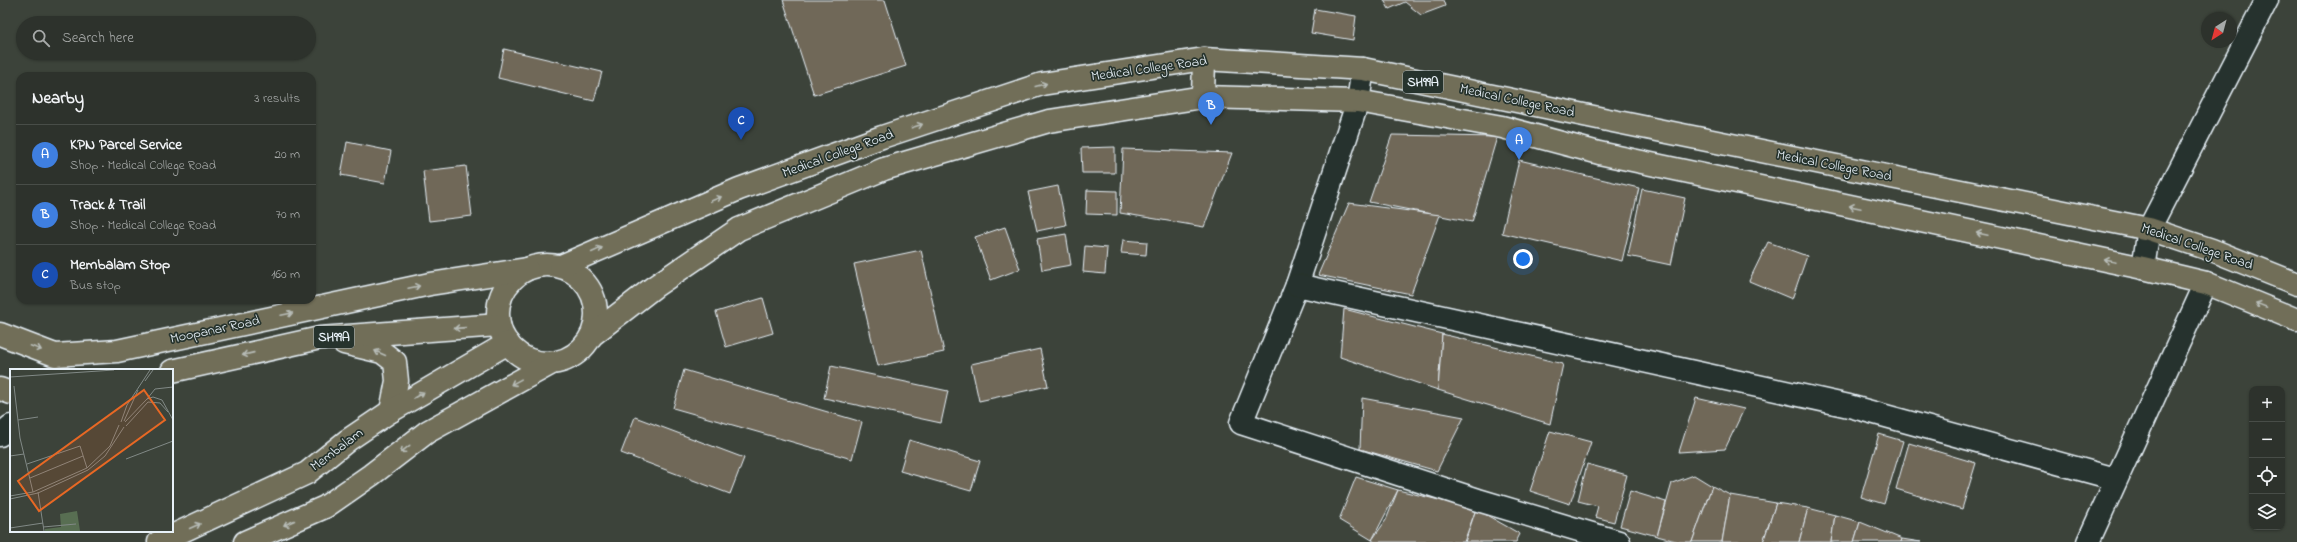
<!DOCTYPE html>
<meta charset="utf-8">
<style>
:root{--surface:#2d322c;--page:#393e38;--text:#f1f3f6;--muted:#a7aaa9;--line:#484d48;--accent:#d6ab8b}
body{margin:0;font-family:"Indie Flower",sans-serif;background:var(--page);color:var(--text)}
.controls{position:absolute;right:12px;bottom:12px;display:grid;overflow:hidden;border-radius:8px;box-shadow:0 1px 3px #0004}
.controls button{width:36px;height:36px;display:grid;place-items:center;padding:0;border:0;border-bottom:1px solid var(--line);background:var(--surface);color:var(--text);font:20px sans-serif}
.compass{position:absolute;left:2201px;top:12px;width:36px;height:36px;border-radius:50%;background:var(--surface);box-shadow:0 1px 3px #0004;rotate:216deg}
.you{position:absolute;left:1523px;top:259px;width:14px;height:14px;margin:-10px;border:3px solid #fff;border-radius:50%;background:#1a73e8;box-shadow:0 0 0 6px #1a73e833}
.badge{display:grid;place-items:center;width:26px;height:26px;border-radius:50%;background:var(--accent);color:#fff;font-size:13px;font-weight:700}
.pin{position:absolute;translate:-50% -33px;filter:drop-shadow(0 1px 2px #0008)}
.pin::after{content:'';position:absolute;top:21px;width:14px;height:12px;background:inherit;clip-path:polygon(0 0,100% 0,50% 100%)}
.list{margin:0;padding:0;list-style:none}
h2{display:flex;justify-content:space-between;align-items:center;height:52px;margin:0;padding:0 16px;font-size:17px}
h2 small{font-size:13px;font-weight:400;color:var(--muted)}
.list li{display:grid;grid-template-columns:26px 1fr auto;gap:12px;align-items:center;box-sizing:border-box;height:60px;padding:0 16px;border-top:1px solid var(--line)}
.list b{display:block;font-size:15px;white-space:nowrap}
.list p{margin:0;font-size:13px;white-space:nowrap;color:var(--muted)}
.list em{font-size:13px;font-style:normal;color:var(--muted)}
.icon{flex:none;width:22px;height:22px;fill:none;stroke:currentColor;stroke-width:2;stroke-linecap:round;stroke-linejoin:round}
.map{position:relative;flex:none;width:2297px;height:542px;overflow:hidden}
.search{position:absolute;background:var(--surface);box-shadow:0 1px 3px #0004;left:16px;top:16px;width:300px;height:44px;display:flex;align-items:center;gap:10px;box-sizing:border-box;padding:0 14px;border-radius:22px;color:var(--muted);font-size:15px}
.panel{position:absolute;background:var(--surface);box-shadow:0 1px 3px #0004;left:16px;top:72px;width:300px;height:232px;border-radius:12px}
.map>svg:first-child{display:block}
.building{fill:#706758;stroke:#e8f1f8}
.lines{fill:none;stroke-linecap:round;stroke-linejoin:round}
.minor-casing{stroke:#e8f1f8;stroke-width:25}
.major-casing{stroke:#e8f1f8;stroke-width:25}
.minor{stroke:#26332d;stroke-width:22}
.major{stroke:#716e59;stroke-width:22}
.oneway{stroke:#b8bdb8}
.labels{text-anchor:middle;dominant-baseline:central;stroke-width:3.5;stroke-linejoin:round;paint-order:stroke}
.shield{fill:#26332d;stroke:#aeb8bb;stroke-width:1}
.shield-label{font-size:13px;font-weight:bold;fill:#e8f1f8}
.street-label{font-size:14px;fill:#e8f1f8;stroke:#26332d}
.inset-road{fill:none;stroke:#818986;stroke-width:1}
.view{fill:#e86824;fill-opacity:0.15;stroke:#e86824;stroke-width:2}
.inset-edge{fill:none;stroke:#e8f1f8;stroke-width:2}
</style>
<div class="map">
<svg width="2297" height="542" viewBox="0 0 2297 542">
<rect width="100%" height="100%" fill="#3c433a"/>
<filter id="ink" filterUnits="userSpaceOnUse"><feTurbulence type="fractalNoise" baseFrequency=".025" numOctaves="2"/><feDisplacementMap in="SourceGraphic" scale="8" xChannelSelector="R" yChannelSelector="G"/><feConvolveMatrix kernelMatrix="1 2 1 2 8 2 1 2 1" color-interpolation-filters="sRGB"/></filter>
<g filter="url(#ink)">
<g class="building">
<polygon points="783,0 885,0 906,66 814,95"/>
<polygon points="1384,0 1443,0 1445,6 1421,15 1405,2 1389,9"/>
<polygon points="1315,9 1356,16 1353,40 1311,33"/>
<polygon points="504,49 602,72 594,101 498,78"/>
<polygon points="1392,135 1497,137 1472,222 1369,202"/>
<polygon points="347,142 391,151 385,183 341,175"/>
<polygon points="1115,147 1115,173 1082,173 1081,148"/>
<polygon points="1123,149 1232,153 1204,227 1120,213"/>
<polygon points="1519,160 1639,188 1622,261 1502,233"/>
<polygon points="466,166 472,216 429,221 423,171"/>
<polygon points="1058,186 1066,225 1037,231 1028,192"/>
<polygon points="1642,189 1685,198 1671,265 1628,256"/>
<polygon points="1087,190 1117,191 1117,215 1086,214"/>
<polygon points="1349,203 1440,215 1411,294 1318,275"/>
<polygon points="1005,227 1020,269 991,280 975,237"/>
<polygon points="1066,234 1071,265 1042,270 1037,239"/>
<polygon points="1123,240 1147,242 1146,255 1121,253"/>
<polygon points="1768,242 1807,256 1792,299 1749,281"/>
<polygon points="1085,246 1107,248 1105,274 1083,272"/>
<polygon points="921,250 944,352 878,366 854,264"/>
<polygon points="763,298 773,333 726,347 716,312"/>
<polygon points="1344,309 1442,334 1438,390 1340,357"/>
<polygon points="1442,334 1563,364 1550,424 1438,390"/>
<polygon points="1040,349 1048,386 979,401 971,364"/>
<polygon points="831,366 948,391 941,423 824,398"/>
<polygon points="684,370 862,422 852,459 673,408"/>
<polygon points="1362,398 1464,417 1437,471 1360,449"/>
<polygon points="1696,398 1744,409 1725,449 1679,452"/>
<polygon points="635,417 744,458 730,494 621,453"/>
<polygon points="1550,431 1591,442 1570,504 1530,491"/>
<polygon points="1879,434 1903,441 1884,504 1861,497"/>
<polygon points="909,440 980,461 971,491 900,471"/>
<polygon points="1909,443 1976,463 1962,509 1896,489"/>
<polygon points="1587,464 1627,475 1614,522 1595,517 1598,506 1578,501"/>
<polygon points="1694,475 1712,486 1692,542 1680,542 1657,536 1672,483"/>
<polygon points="1356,477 1398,490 1372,540 1339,520"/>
<polygon points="1712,486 1730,495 1722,542 1692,542"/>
<polygon points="1398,490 1476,509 1464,542 1375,542 1372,540 1386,520"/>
<polygon points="1630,491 1666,502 1657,536 1620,526"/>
<polygon points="1730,495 1776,503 1763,542 1722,542"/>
<polygon points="1776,503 1808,508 1799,542 1763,542"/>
<polygon points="1808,508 1835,515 1831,542 1799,542"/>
<polygon points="1476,509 1520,534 1516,542 1465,542"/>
<polygon points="1835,515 1860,522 1854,542 1831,542"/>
<polygon points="1860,522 1902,539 1901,542 1854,542"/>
<polygon points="1902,539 1921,542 1901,542"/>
</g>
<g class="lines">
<g class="minor-casing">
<g id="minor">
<polyline points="1363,69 1358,101 1297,285 1241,423 1478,500 1619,542"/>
<polyline points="2143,268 2149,229 2267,0"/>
<polyline points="1297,285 1849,406 2116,479"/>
<polyline points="0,435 11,426"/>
<polyline points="2088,542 2206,283"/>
</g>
</g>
<g class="major-casing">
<g id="major">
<polyline points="1203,97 1204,59"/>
<circle cx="547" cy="314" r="49"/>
<polyline points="561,266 739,189 882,137 1042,84 1204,59 1363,69 1603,119 2149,229 2212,250 2297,284"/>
<polyline points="0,334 55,355 117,351 430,284 527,269"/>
<polyline points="592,335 654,287 739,229 884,169 1049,121 1203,97 1358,101 1502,127 1599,153 2143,268 2206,283 2297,320"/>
<polyline points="344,343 382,352 395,362 397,381 391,411"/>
<polyline points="172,371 320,338 499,325"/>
<polyline points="0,389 11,393"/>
<polyline points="159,542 307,473 348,440 391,411 508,343"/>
<polyline points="245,542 325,507 371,475 427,432 550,364"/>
</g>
</g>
<use href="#minor" class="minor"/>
<use href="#major" class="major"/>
</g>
<defs><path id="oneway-shaft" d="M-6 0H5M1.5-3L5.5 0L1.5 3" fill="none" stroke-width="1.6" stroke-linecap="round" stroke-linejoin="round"/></defs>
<g class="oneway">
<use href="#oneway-shaft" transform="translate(1041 85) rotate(-15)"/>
<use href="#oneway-shaft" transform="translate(917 126) rotate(-18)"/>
<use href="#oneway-shaft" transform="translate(716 199) rotate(-23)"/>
<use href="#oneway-shaft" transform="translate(1855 207) rotate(-168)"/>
<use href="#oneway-shaft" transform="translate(1982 234) rotate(-168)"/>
<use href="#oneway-shaft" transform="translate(597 250) rotate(-25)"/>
<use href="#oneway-shaft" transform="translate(2110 261) rotate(-168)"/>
<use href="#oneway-shaft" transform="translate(414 287) rotate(-12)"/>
<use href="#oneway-shaft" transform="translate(2261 305) rotate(-158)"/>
<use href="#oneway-shaft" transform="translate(287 314) rotate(-12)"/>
<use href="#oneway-shaft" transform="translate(460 328) rotate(176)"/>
<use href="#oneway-shaft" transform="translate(36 348) rotate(21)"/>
<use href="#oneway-shaft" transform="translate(380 353) rotate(-156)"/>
<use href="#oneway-shaft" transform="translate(248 354) rotate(167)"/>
<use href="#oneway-shaft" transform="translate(516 382) rotate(151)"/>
<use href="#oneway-shaft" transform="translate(419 395) rotate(-30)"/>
<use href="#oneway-shaft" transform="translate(405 449) rotate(142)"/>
<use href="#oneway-shaft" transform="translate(289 523) rotate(156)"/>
<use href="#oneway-shaft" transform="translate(195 526) rotate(-24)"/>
</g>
</g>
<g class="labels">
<g class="shield">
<rect x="1403" y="71" width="40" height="22" rx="3"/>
<rect x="314" y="326" width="40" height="22" rx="3"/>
</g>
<g class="shield-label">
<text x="1423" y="82">SH99A</text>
<text x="334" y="337">SH99A</text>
</g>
<g class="street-label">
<text transform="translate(1149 69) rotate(-8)">Medical College Road</text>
<text transform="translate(1517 101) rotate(12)">Medical College Road</text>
<text transform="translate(838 154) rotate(-20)">Medical College Road</text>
<text transform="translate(1834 166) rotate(11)">Medical College Road</text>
<text transform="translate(2197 247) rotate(19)">Medical College Road</text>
<text transform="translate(215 330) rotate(-12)">Moopanar Road</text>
<text transform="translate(337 450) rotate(-37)">Membalam</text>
</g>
</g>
<g transform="translate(10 369)">
<rect width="163" height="163" fill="#3c433a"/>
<path d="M67,142l3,20h-35v-2l16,-2 -1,-13z" fill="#586e52"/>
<path class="inset-road" d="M0,8l104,-7M135,12l8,-11M4,17l6,52 13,54M137,30l8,-10 18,-2M8,51l20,-3M114,52l14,-31M111,53l6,-17 23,-35M115,53l22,-23 6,-2 9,3 11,20M116,57l22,-24 12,1 8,9M0,87l14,-2M116,90l47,-18M17,95l53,-18 7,22M20,109l53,-22M28,123l6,39M0,127l23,-4 54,-24 23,-22 9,-21M0,130l28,-6 50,-23 17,-14 19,-29M33,158l33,-3M0,159l33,-5"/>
<path class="view" d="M134,21l21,30 -126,91 -21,-30z"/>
<rect width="163" height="163" class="inset-edge"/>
</g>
</svg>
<div class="controls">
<button>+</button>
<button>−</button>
<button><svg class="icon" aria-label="locate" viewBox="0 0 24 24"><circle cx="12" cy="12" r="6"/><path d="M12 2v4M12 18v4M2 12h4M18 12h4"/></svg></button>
<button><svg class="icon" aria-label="layers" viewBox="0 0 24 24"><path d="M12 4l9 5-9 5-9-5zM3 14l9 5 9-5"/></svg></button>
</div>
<svg class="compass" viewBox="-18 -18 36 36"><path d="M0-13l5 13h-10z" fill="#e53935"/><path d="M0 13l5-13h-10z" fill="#a7aaa9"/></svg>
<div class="you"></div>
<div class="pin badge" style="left:1519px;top:160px;background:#3f7fe0">A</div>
<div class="pin badge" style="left:1211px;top:125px;background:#3f7fe0">B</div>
<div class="pin badge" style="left:741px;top:140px;background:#1a4fb4">C</div>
<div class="search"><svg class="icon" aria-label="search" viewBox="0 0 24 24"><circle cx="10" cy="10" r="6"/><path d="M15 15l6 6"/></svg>Search here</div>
<section class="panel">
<h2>Nearby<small>3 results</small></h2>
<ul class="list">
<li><span class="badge" style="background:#3f7fe0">A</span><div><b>KPN Parcel Service</b><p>Shop · Medical College Road</p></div><em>20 m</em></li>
<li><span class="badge" style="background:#3f7fe0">B</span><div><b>Track &amp; Trail</b><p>Shop · Medical College Road</p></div><em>70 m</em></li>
<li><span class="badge" style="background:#1a4fb4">C</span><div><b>Membalam Stop</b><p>Bus stop</p></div><em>160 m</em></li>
</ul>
</section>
</div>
